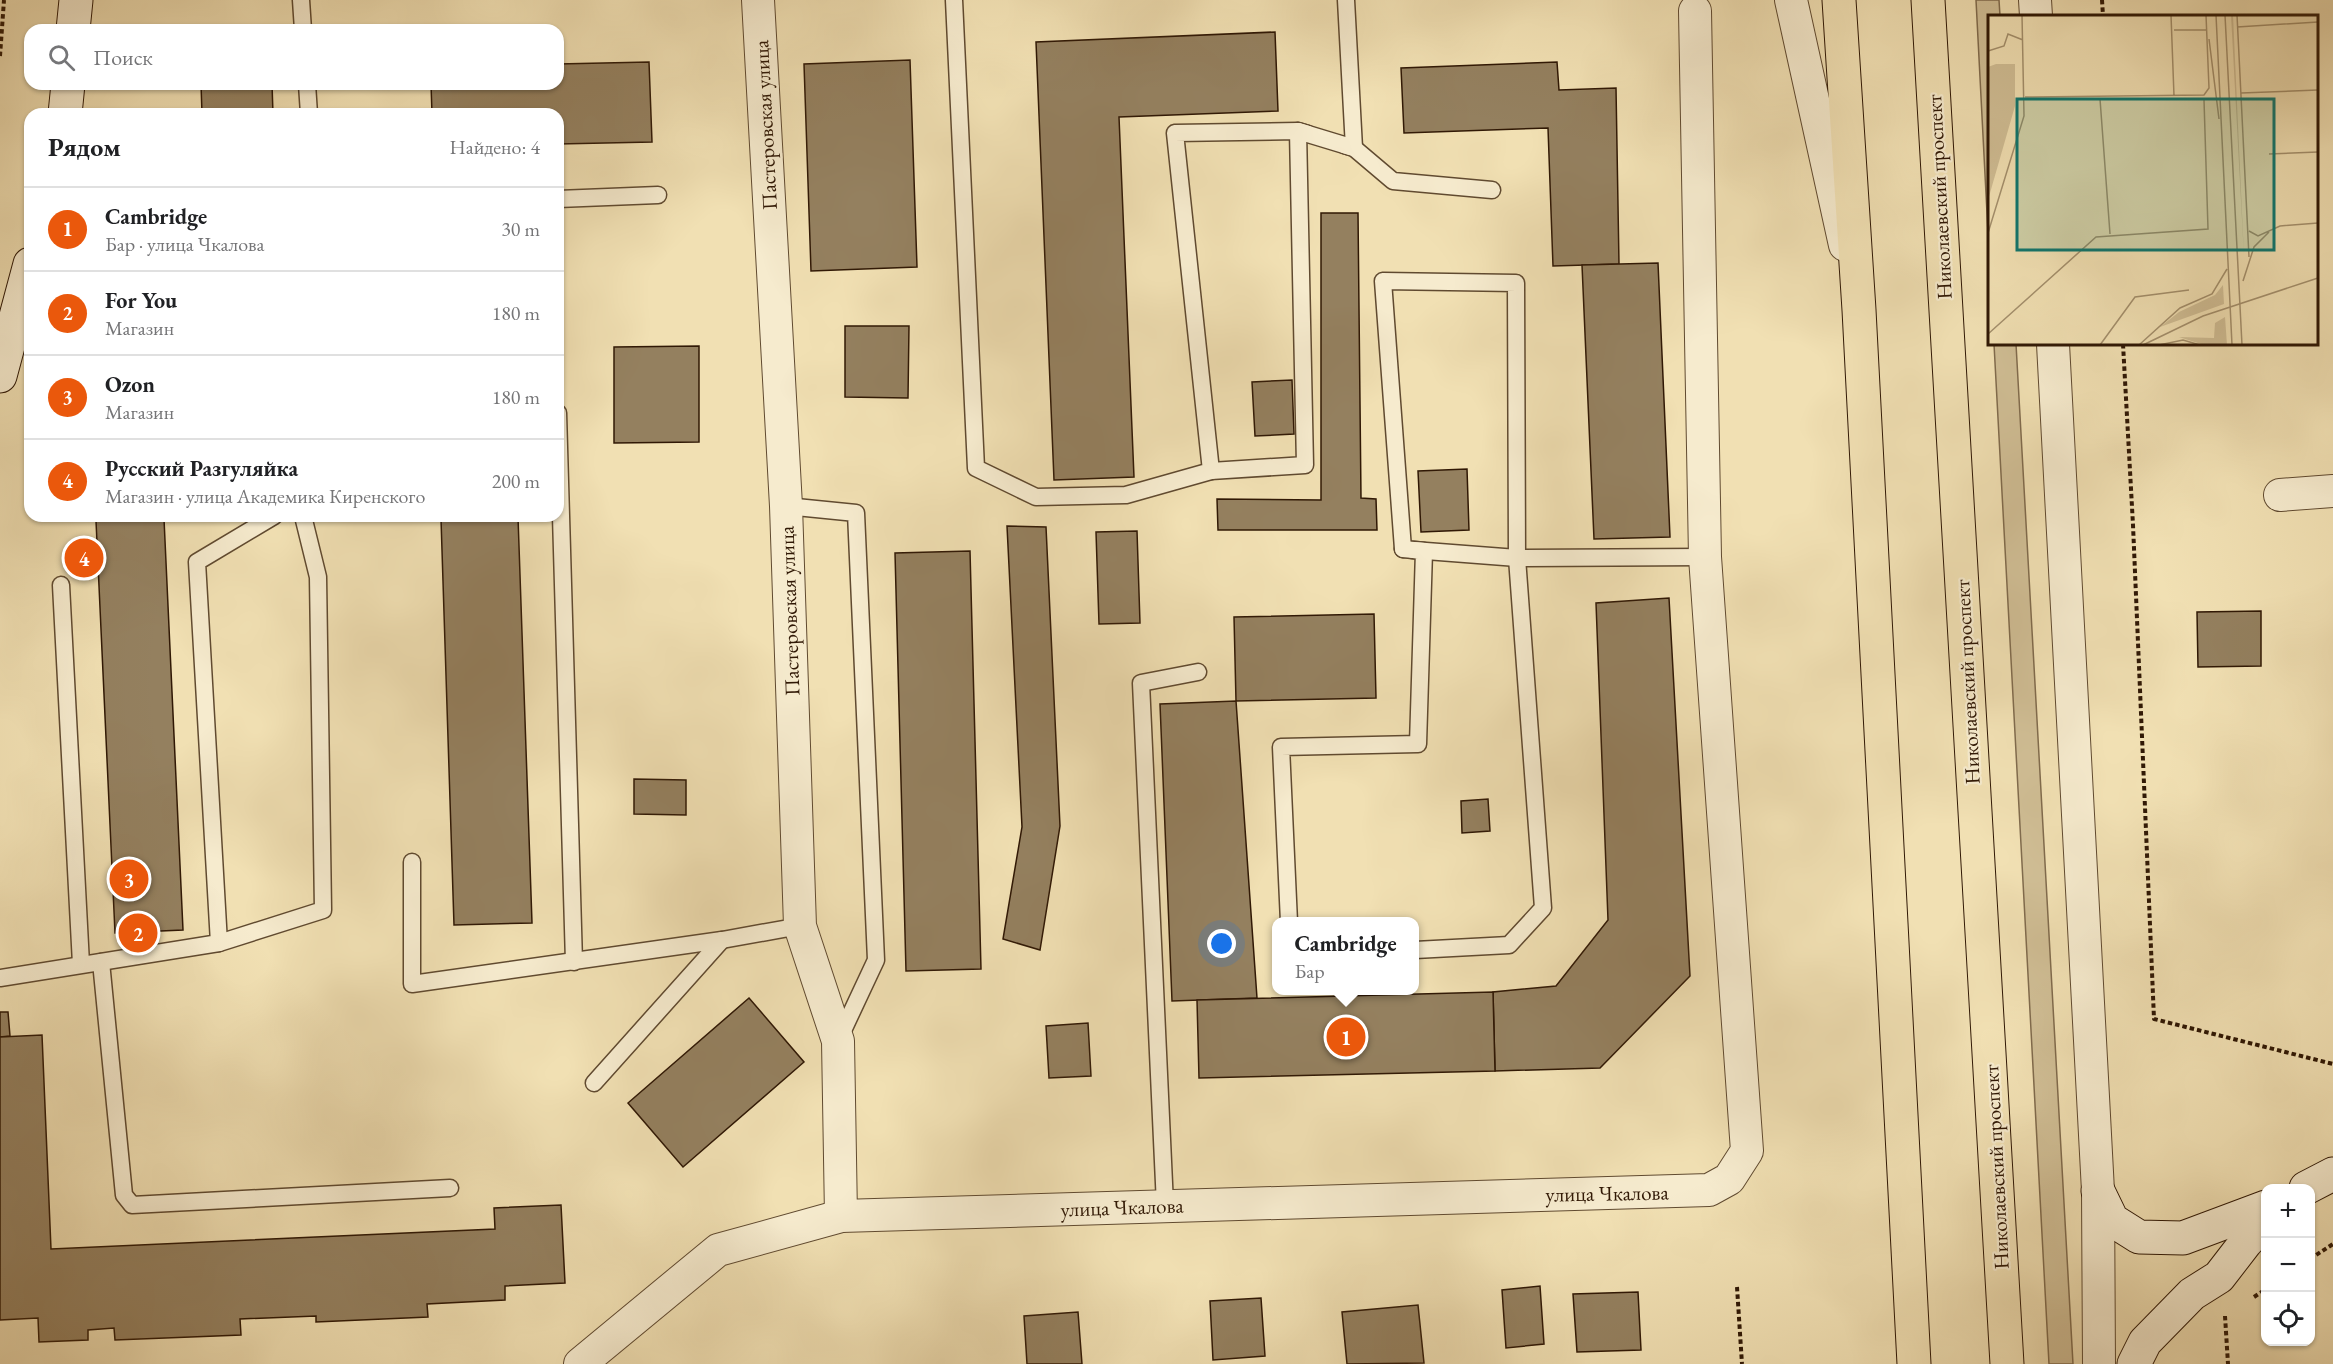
<!DOCTYPE html>
<html lang="ru">
<meta charset="utf-8">
<style>
:root{--surface:#fff;--page:#f2f2f2;--text:#202124;--muted:#757577;--line:#e0e0e0;--accent:#ea580c}
body{margin:0;font-family:"EB Garamond",serif;background:var(--page);color:var(--text)}
.controls{position:absolute;right:18px;bottom:18px;display:grid;overflow:hidden;border-radius:12px;box-shadow:0 2px 4px #0004}
.controls button{width:54px;height:54px;display:grid;place-items:center;padding:0;border:0;border-bottom:2px solid var(--line);background:var(--surface);color:var(--text);font:30px sans-serif}
.you{position:absolute;left:1222px;top:944px;width:21px;height:21px;margin:-15px;border:4px solid #fff;border-radius:50%;background:#1a73e8;box-shadow:0 0 0 9px #1a73e833}
.badge{display:grid;place-items:center;width:39px;height:39px;border-radius:50%;background:var(--accent);color:#fff;font-size:20px;font-weight:700}
.pin{position:absolute;translate:-50% -50%;border:3px solid #fff;box-shadow:0 2px 6px #0006}
.popup{position:absolute;left:1272px;top:917px;width:147px;height:78px;box-sizing:border-box;display:grid;place-content:center;border-radius:12px;background:var(--surface);filter:drop-shadow(0 2px 4px #0005);font-size:20px;white-space:nowrap;color:var(--muted)}
.popup b{font-size:22px;color:var(--text)}
.popup::after{content:'';position:absolute;left:50%;top:100%;margin-left:-12px;border:12px solid transparent;border-top-color:var(--surface)}
.list{margin:0;padding:0;list-style:none}
h2{display:flex;justify-content:space-between;align-items:center;height:78px;margin:0;padding:0 24px;font-size:26px}
h2 small{font-size:20px;font-weight:400;color:var(--muted)}
.list li{display:grid;grid-template-columns:39px 1fr auto;gap:18px;align-items:center;box-sizing:border-box;height:84px;padding:0 24px;border-top:2px solid var(--line)}
.list b{display:block;font-size:22px;white-space:nowrap}
.list p{margin:0;font-size:20px;white-space:nowrap;color:var(--muted)}
.list em{font-size:20px;font-style:normal;color:var(--muted)}
.icon{flex:none;width:33px;height:33px;fill:none;stroke:currentColor;stroke-width:2;stroke-linecap:round;stroke-linejoin:round}
.map{position:relative;flex:none;width:2333px;height:1364px;overflow:hidden}
.search{position:absolute;background:var(--surface);box-shadow:0 2px 4px #0004;left:24px;top:24px;width:540px;height:66px;display:flex;align-items:center;gap:15px;box-sizing:border-box;padding:0 21px;border-radius:18px;color:var(--muted);font-size:22px}
.panel{position:absolute;background:var(--surface);box-shadow:0 2px 4px #0004;left:24px;top:108px;width:540px;height:414px;border-radius:18px}
.map>svg:first-child{display:block}
.green{fill:#d0be95;stroke:#806b4d;stroke-width:1.5}
.building{fill:#94805f;stroke:#301805;stroke-width:1.5}
.lines{fill:none;stroke-linecap:round;stroke-linejoin:round}
.lane-casing{stroke:#604a30;stroke-width:19}
.street-casing{stroke:#604a30;stroke-width:34}
.secondary-casing{stroke:#301805;stroke-width:35}
.primary-casing{stroke:#301805;stroke-width:35}
.path{stroke:#301805;stroke-width:4;stroke-dasharray:4.5 3;stroke-linecap:butt}
.lane{stroke:#f6ebce;stroke-width:16}
.street{stroke:#f6ebce;stroke-width:32}
.secondary{stroke:#f6ebce;stroke-width:33}
.primary{stroke:#f1e0b3;stroke-width:33}
.labels{text-anchor:middle;dominant-baseline:central;stroke-width:4.5;stroke-linejoin:round;paint-order:stroke}
.street-label{font-size:21px;fill:#301805;stroke:#f6ebce}
.inset-road{fill:none;stroke:#a4906d;stroke-width:1.5}
.view{fill:#0f766e;fill-opacity:0.15;stroke:#0f766e;stroke-width:3}
.inset-edge{fill:none;stroke:#301805;stroke-width:3}
</style>
<div class="map">
<svg width="2333" height="1364" viewBox="0 0 2333 1364">
<rect width="100%" height="100%" fill="#f1e0b3"/>
<filter id="stains"><feTurbulence type="fractalNoise" baseFrequency=".00333" numOctaves="4"/><feColorMatrix values="0 0 0 0 .2 0 0 0 0 .09 0 0 0 0 .02 0 0 0 .5 -.17"/></filter>
<radialGradient id="worn" r=".72"><stop offset=".6" stop-color="#630" stop-opacity="0"/><stop offset="1" stop-color="#630" stop-opacity=".3"/></radialGradient>
<g class="green">
<polygon points="1976,0 1999,0 2000,16 1990,16 1989,252"/>
<polygon points="1994,344 2016,344 2073,1364 2049,1364"/>
</g>
<g class="building">
<polygon points="1275,32 1278,111 1119,117 1134,477 1054,480 1036,42"/>
<polygon points="910,60 917,267 811,271 804,64"/>
<polygon points="649,62 652,142 558,144 558,114 432,114 431,84 558,84 558,64"/>
<polygon points="1557,62 1559,90 1616,88 1619,264 1553,266 1548,128 1404,133 1401,68"/>
<polygon points="201,84 272,84 273,114 202,114"/>
<polygon points="1321,213 1358,213 1361,498 1376,499 1377,530 1218,530 1217,499 1321,500"/>
<polygon points="1658,263 1670,537 1594,539 1582,265"/>
<polygon points="845,326 909,326 908,398 845,397"/>
<polygon points="699,346 699,442 614,443 614,347"/>
<polygon points="1292,380 1294,434 1255,436 1252,382"/>
<polygon points="1467,469 1469,530 1421,532 1418,471"/>
<polygon points="518,517 532,923 454,925 441,519"/>
<polygon points="164,519 183,930 115,933 96,521"/>
<polygon points="1007,526 1046,527 1060,826 1040,950 1003,939 1022,827"/>
<polygon points="1137,531 1140,623 1099,624 1096,532"/>
<polygon points="970,551 981,969 906,971 895,553"/>
<polygon points="1669,598 1690,976 1600,1068 1495,1071 1493,992 1556,986 1608,920 1596,603"/>
<polygon points="2261,611 2261,666 2198,667 2197,612"/>
<polygon points="1374,614 1376,698 1236,701 1234,617"/>
<polygon points="1236,701 1257,998 1172,1001 1160,704"/>
<polygon points="634,779 686,780 686,815 634,814"/>
<polygon points="1488,799 1490,831 1462,833 1461,801"/>
<polygon points="1493,992 1495,1071 1199,1078 1197,1000"/>
<polygon points="749,998 804,1062 683,1167 628,1103"/>
<polygon points="0,1012 8,1012 10,1036 0,1037"/>
<polygon points="1088,1023 1091,1076 1049,1078 1046,1026"/>
<polygon points="42,1035 51,1249 495,1229 494,1208 561,1205 565,1283 505,1286 505,1300 427,1304 428,1317 316,1322 316,1316 240,1319 241,1335 115,1340 114,1328 88,1330 88,1340 39,1342 38,1318 0,1320 0,1037"/>
<polygon points="1540,1286 1544,1344 1506,1348 1502,1290"/>
<polygon points="1638,1292 1641,1350 1577,1352 1573,1294"/>
<polygon points="1261,1298 1265,1356 1213,1360 1210,1301"/>
<polygon points="1418,1305 1424,1363 1347,1364 1342,1312"/>
<polygon points="1078,1312 1082,1364 1027,1364 1024,1316"/>
</g>
<g class="lines">
<g class="lane-casing">
<g id="lane">
<polyline points="301,0 303,30"/>
<polyline points="954,0 976,468 1036,497 1126,495 1211,471 1175,133 1298,131 1354,148 1393,181 1492,190"/>
<polyline points="307,84 309,114"/>
<polyline points="1344,145 1354,148 1346,0"/>
<polyline points="558,199 658,195"/>
<polyline points="558,413 574,962"/>
<polyline points="1211,471 1305,465 1298,131 1308,134"/>
<polyline points="786,506 856,513 876,960 839,1039"/>
<polyline points="1403,549 1383,281 1516,283 1517,558 1543,908 1509,945 1415,950"/>
<polyline points="1413,550 1517,558 1705,557"/>
<polyline points="61,585 81,964"/>
<polyline points="412,862 412,984 722,940 800,926"/>
<polyline points="1289,922 1281,747 1418,744 1424,551 1403,549"/>
<polyline points="219,943 323,910 318,577 303,516"/>
<polyline points="101,962 124,1195 132,1205 450,1188"/>
<polyline points="0,978 219,943 197,562 274,516"/>
<polyline points="594,1083 722,940"/>
<polyline points="1165,1205 1141,683 1198,672"/>
</g>
</g>
<g class="street-casing">
<g id="street">
<polyline points="758,0 786,506 800,926 838,1041 841,1216"/>
<polyline points="1791,0 1845,245"/>
<polyline points="2035,0 2036,16"/>
<polyline points="2053,344 2098,1191 2099,1364"/>
<polyline points="2280,495 2333,491"/>
<polyline points="580,1364 718,1250 841,1216 1709,1190 1729,1179 1747,1151 1705,557 1695,11"/>
</g>
</g>
<g class="secondary-casing">
<g id="secondary">
<polyline points="73,30 76,0"/>
<polyline points="65,114 68,84"/>
<polyline points="0,376 30,264"/>
<polyline points="2306,1188 2333,1174"/>
<polyline points="2098,1191 2112,1220 2139,1237 2183,1238 2266,1207"/>
<polyline points="2134,1364 2145,1342 2192,1294 2219,1277 2246,1242 2266,1221"/>
</g>
</g>
<g class="primary-casing">
<g id="primary">
<polyline points="1839,0 1859,310 1914,1364"/>
<polyline points="1928,0 2007,1364"/>
</g>
</g>
<g class="path">
<polyline points="2102,0 2103,16"/>
<polyline points="0,56 4,0"/>
<polyline points="2123,344 2133,525 2154,1019 2333,1064"/>
<polyline points="2310,1259 2333,1244"/>
<polyline points="1737,1287 1742,1364"/>
<polyline points="2254,1297 2266,1289"/>
<polyline points="2225,1316 2228,1364"/>
</g>
<use href="#lane" class="lane"/>
<use href="#street" class="street"/>
<use href="#secondary" class="secondary"/>
<use href="#primary" class="primary"/>
</g>
<g class="labels">
<g class="street-label">
<text transform="translate(765 125) rotate(-93)">Пастеровская улица</text>
<text transform="translate(1939 197) rotate(-93)">Николаевский проспект</text>
<text transform="translate(789 611) rotate(-92)">Пастеровская улица</text>
<text transform="translate(1967 682) rotate(-93)">Николаевский проспект</text>
<text transform="translate(1996 1167) rotate(-93)">Николаевский проспект</text>
<text transform="translate(1607 1193) rotate(-1)">улица Чкалова</text>
<text transform="translate(1122 1207) rotate(-2)">улица Чкалова</text>
</g>
</g>
<g transform="translate(1988 15)">
<rect width="330" height="330" fill="#f1e0b3"/>
<path d="M243,0h2l11,242zM8,49h19v42l-27,94v-133zM235,270l1,19 -64,23 19,-15 36,-17zM237,302l2,28h-23l-25,-8 35,1 1,-15z" fill="#d0be95"/>
<path class="inset-road" d="M183,0l3,81M228,0l16,330M237,0l17,330M249,0l12,242M249,12l81,-5M186,15h33M221,24l10,80M0,36l16,-5 4,-12 15,6M253,78l77,-3M37,82l179,-2 5,-7 -3,-73M112,84l10,135M281,139l49,-2M261,216l9,5 22,-10 38,-3M0,218l36,-117 -2,-101M255,266l11,-34 15,-15M0,319l108,-97 112,-8 -4,-129M112,330l35,-48 54,-7M151,330l41,-37 32,-14 15,-25M155,330l60,-29 115,-38M171,330l24,-5 17,5"/>
<path class="view" d="M29,84h257v151h-257z"/>
<rect width="330" height="330" class="inset-edge"/>
</g>
<rect width="100%" height="100%" filter="url(#stains)"/>
<rect width="100%" height="100%" fill="url(#worn)"/>
</svg>
<div class="controls">
<button>+</button>
<button>−</button>
<button><svg class="icon" aria-label="locate" viewBox="0 0 24 24"><circle cx="12" cy="12" r="6"/><path d="M12 2v4M12 18v4M2 12h4M18 12h4"/></svg></button>
</div>
<div class="you"></div>
<div class="pin badge" style="left:1346px;top:1037px">1</div>
<div class="popup"><b>Cambridge</b>Бар</div>
<div class="pin badge" style="left:138px;top:933px">2</div>
<div class="pin badge" style="left:129px;top:879px">3</div>
<div class="pin badge" style="left:84px;top:558px">4</div>
<div class="search"><svg class="icon" aria-label="search" viewBox="0 0 24 24"><circle cx="10" cy="10" r="6"/><path d="M15 15l6 6"/></svg>Поиск</div>
<section class="panel">
<h2>Рядом<small>Найдено: 4</small></h2>
<ul class="list">
<li><span class="badge">1</span><div><b>Cambridge</b><p>Бар · улица Чкалова</p></div><em>30 m</em></li>
<li><span class="badge">2</span><div><b>For You</b><p>Магазин</p></div><em>180 m</em></li>
<li><span class="badge">3</span><div><b>Ozon</b><p>Магазин</p></div><em>180 m</em></li>
<li><span class="badge">4</span><div><b>Русский Разгуляйка</b><p>Магазин · улица Академика Киренского</p></div><em>200 m</em></li>
</ul>
</section>
</div>
